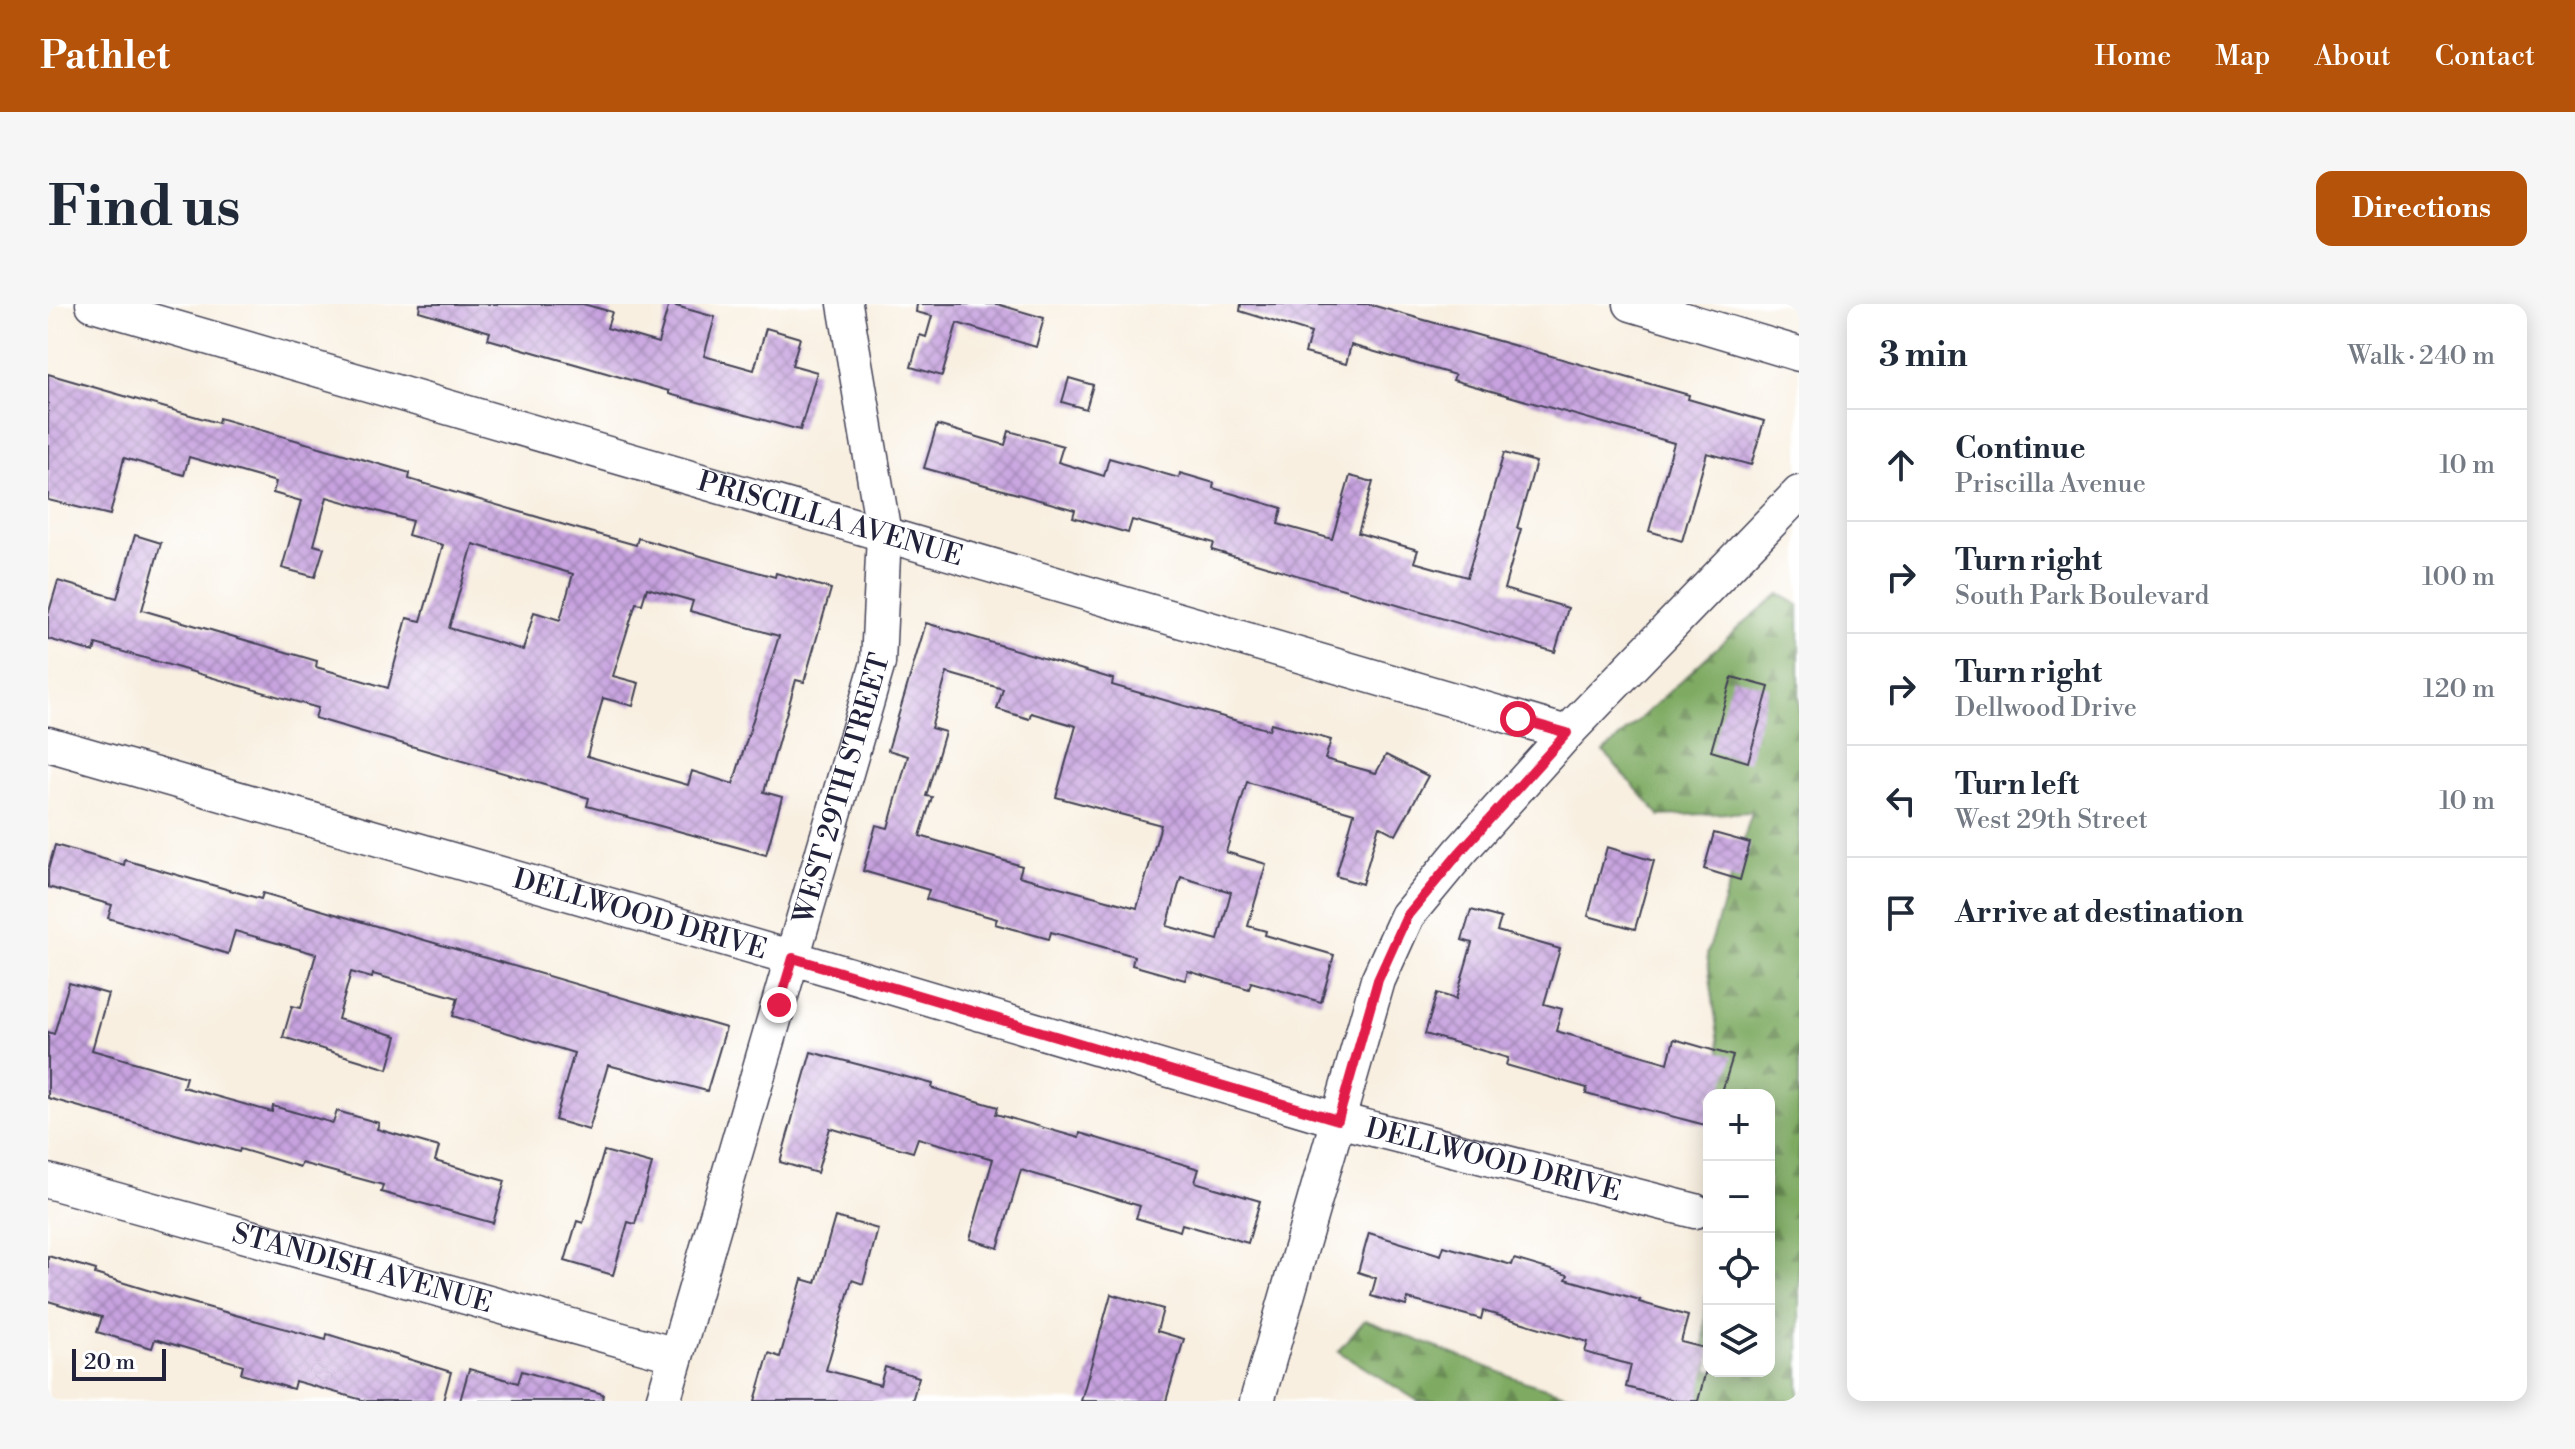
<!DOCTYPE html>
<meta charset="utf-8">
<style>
:root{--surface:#fff;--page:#f6f6f7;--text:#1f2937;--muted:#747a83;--line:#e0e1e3;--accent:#b45309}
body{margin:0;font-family:"Libre Bodoni",serif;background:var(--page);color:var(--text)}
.controls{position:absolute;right:24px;bottom:24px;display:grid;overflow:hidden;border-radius:16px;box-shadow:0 4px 20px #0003}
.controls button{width:72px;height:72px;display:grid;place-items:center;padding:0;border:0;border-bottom:2px solid var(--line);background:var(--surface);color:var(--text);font:40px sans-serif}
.scale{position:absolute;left:24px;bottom:20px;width:94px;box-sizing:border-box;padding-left:8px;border:4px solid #22223b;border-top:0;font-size:22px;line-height:28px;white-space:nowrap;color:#22223b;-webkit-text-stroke:6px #fff;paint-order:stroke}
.stop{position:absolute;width:24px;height:24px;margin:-18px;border:6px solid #e11d48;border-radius:50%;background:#fff}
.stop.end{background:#e11d48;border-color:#fff;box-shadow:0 2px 8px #0008}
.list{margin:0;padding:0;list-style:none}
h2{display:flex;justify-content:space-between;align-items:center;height:104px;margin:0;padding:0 32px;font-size:34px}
h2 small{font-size:26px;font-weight:400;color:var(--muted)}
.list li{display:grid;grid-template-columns:52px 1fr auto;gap:24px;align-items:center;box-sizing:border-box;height:112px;padding:0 32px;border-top:2px solid var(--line)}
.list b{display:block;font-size:30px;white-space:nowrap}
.list p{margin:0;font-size:26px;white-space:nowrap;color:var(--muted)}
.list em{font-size:26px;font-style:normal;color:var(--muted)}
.icon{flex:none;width:44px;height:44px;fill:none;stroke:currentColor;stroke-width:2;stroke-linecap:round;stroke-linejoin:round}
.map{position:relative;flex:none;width:1751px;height:1097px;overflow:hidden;border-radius:16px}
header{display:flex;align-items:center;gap:48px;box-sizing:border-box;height:112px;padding:0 40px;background:var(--accent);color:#fff}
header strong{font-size:38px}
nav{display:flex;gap:44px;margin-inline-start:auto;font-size:28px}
.intro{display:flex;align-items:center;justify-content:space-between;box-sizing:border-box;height:192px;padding:0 48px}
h1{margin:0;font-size:56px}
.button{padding:20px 36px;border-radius:16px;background:var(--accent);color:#fff;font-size:28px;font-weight:700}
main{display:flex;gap:48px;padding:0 48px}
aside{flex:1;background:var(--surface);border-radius:16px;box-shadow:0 4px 20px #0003}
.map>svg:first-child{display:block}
.forest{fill:url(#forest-firs);stroke:#50664e;stroke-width:2}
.building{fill:url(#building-cross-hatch);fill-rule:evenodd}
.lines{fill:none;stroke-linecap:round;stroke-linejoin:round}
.minor-casing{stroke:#424154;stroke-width:37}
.minor{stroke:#fff;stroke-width:34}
.route{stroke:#e11d48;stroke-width:10}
.labels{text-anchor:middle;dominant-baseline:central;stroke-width:6;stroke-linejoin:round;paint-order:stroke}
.street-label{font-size:28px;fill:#22223b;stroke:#fff}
</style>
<header>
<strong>Pathlet</strong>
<nav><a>Home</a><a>Map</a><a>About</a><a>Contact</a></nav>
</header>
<div class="intro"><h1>Find us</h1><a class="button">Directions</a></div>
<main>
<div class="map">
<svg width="1751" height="1097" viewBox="0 0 1751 1097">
<defs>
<pattern id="forest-firs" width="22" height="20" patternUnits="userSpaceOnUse" patternTransform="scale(2)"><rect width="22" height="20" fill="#7eaa62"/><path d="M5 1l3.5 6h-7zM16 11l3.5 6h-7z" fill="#678a52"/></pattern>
<pattern id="building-cross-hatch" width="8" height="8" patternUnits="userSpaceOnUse" patternTransform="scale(2)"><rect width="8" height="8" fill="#c7a2df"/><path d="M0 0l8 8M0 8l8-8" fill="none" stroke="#a184b6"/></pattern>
</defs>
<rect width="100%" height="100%" fill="#fff"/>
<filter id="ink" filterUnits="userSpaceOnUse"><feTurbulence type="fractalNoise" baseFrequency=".0125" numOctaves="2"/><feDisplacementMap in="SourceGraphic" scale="16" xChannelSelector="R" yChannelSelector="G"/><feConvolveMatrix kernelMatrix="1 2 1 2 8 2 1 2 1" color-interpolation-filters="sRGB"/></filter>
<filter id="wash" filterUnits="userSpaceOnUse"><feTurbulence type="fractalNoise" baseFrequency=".006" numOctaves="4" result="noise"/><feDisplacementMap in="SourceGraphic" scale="32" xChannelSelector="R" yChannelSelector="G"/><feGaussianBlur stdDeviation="1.8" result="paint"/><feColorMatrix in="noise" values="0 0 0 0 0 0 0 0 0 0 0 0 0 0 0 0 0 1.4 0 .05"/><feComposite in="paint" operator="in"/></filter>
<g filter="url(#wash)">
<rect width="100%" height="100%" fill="#f8efe0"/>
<g class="forest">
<polygon points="1731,290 1751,301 1751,1097 1653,1097 1661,935 1661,1067 1721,1067 1721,791 1678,791 1659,651 1704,508 1612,512 1556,448 1692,322"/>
<polygon points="1317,1016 1478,1078 1540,1097 1370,1097 1290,1047"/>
</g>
<g id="blocks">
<g class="building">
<polygon points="372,0 535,0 564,8 559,24 610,39 621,0 667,13 656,52 706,66 718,24 752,34 744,61 769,68 752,126 621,90 621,87 440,35 442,28 371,7"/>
<polygon points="869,0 949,0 996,14 988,43 909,19 894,72 863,63 872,31 878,33 884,12 868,8"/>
<polygon points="1193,0 1320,0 1641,91 1640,95 1716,117 1703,161 1659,149 1634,237 1601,227 1626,139 1405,76 1407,71 1303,41 1298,60 1257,49 1263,29 1192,7"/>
<path d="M0,70l170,49 1,-5 191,55 -1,6 159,47 68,19 2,-7 137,39 1,-4 55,16 -27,93 -8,-2 -32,112 18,5 -16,58 -179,-49 2,-8 -274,-80 3,-10 -222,-64 -2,8 -46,-13v-24l10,-34 59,17 18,-63 26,8 -19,67 175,51 -1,6 72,21 19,-70 14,3 22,-76 -35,-10 4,-14 -85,-24 -13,48 10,3 -9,29 -33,-9 19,-67 -28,-8 3,-11 -87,-25 -5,18 -60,-17 -14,57 -62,-15zM425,240l100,30 -13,46 -26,-8 -11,38 -74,-22zM599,284l46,13 -3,10 89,25 -46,148 -41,-13 -4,14 -101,-29 16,-58 30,8 6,-23 -26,-7 23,-73 6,1z"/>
<polygon points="1021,74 1045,81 1038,105 1014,98"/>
<polygon points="889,121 957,141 961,127 1015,142 1010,158 1056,172 1061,154 1131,174 1132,169 1166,179 1165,184 1234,204 1230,220 1284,235 1302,172 1325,178 1310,229 1370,246 1366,258 1419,273 1456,149 1488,158 1469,224 1473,225 1456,285 1520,304 1507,348 1164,246 1166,239 1084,216 1080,229 1025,213 1027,206 876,164"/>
<path d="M878,319l187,56 -1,6 157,45 2,-7 60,17 -6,19 51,14 10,-18 42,21 -32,59 -17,-9 -17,58 -26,-8 18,-63 -107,-31 -21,70 40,12 -18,62 18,5 -1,4 69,20 -13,47 -70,-20 -2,7 -61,-18 -3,9 -53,-15 2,-9 -83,-24 -2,7 -54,-15 2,-5 -71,-20 3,-9 -66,-19 13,-46 12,3 20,-72 -20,-6zM899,369l56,16 -6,20 32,10 2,-6 45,13 -20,71 105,28 -24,83 -118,-32 3,-10 -102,-30 12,-39 -6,-1 19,-64 -14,-4zM1133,573l50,15 -13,48 -51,-14z"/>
<polygon points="1684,373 1721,383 1700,458 1663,447"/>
<polygon points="1666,529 1702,539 1692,576 1656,565"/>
<polygon points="7,541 76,561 77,556 213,595 215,589 678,724 659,787 560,761 541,826 507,816 526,749 405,712 410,694 325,670 324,674 303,668 290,715 349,732 340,765 235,733 244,702 253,704 268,650 187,627 180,650 60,614 64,601 0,583 0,566"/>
<polygon points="1559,543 1606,557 1587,625 1540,612"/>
<polygon points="1423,606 1453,614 1449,627 1512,645 1496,700 1514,705 1508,727 1620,759 1626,735 1685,752 1673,791 1661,791 1661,822 1538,790 1539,784 1458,761 1460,754 1377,730 1389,689 1408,695 1424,639 1414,636"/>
<polygon points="21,679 60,690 44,746 138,773 135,783 224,808 225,802 285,819 289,807 331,819 329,825 391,843 387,857 457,877 445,919 333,888 335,881 253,859 252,863 192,845 191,848 0,794 0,728 6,730"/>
<polygon points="763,748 885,780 884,784 950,803 948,810 1031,834 1032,829 1151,865 1147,878 1212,897 1200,939 1134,920 1132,927 1088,914 1092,902 973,866 950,944 922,935 945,855 870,834 865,848 782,824 769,869 732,858"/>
<polygon points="556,847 604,860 587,920 580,918 565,971 517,957 529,917 535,919"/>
<polygon points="787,913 830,925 815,980 804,976 778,1066 832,1081 837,1063 871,1073 864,1097 707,1097 721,1049 732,1053 754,975 768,979"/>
<polygon points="1321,929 1393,951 1396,942 1464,961 1466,955 1520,971 1518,975 1592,996 1591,998 1640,1012 1633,1038 1661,1045 1661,1055 1650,1097 1630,1097 1578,1083 1583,1061 1537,1048 1540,1038 1435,1007 1433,1015 1360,995 1358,1002 1323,992 1328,974 1310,968"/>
<polygon points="0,952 48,966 47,970 119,992 278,1036 279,1030 403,1068 395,1097 318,1097 247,1077 245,1085 193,1070 195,1061 107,1035 104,1044 49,1028 54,1013 0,997"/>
<polygon points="1063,990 1115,1005 1109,1027 1136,1035 1118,1097 1033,1097"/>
<polygon points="421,1065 470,1079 474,1067 555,1090 554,1097 412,1097"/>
</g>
</g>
</g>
<g filter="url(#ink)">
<use href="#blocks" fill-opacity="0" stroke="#424154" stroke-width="2"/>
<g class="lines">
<g class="minor-casing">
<g id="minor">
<path id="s1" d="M45,0l1474,429"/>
<polyline points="1583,0 1751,50"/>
<path id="s2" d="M0,440l745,214 545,162 357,91"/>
<path id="s3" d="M0,877l628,174"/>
<path id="s4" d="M615,1097l215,-738 6,-129 -39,-230"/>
<polyline points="1209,1097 1330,676 1359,612 1412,548 1519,429 1751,189"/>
</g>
</g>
<use href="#minor" class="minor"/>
</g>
</g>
<g class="lines" filter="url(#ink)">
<polyline class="route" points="731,701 745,654 1290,816 1330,676 1359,612 1412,548 1519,429 1470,415"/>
</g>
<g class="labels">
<g class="street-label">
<text stroke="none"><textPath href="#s1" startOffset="768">PRISCILLA AVENUE</textPath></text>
<text stroke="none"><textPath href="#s4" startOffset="638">WEST 29TH STREET</textPath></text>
<text stroke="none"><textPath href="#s2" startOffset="616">DELLWOOD DRIVE</textPath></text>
<text stroke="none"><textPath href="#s2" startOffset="1504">DELLWOOD DRIVE</textPath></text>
<text stroke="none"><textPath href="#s3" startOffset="326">STANDISH AVENUE</textPath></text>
</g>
</g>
</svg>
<div class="controls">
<button>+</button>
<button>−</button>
<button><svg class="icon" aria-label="locate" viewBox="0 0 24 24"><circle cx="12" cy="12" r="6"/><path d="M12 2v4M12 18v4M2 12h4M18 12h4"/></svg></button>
<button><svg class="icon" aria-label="layers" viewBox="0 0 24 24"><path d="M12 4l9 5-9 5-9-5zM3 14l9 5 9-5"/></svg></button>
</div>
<div class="scale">20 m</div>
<div class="stop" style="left:1470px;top:415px"></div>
<div class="stop end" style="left:731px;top:701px"></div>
</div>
<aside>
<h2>3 min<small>Walk · 240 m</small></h2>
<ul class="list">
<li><svg class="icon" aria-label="ahead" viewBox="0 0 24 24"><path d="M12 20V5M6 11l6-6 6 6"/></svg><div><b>Continue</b><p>Priscilla Avenue</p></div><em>10 m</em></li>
<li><svg class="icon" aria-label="right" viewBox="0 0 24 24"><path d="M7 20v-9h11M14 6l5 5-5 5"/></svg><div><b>Turn right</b><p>South Park Boulevard</p></div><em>100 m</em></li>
<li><svg class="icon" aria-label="right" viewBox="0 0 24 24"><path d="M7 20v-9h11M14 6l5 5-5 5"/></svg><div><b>Turn right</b><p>Dellwood Drive</p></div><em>120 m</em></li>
<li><svg class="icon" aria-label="left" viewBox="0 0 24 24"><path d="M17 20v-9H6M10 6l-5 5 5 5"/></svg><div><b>Turn left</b><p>West 29th Street</p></div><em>10 m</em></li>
<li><svg class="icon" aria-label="arrive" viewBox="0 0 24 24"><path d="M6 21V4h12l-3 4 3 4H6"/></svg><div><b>Arrive at destination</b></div></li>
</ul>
</aside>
</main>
